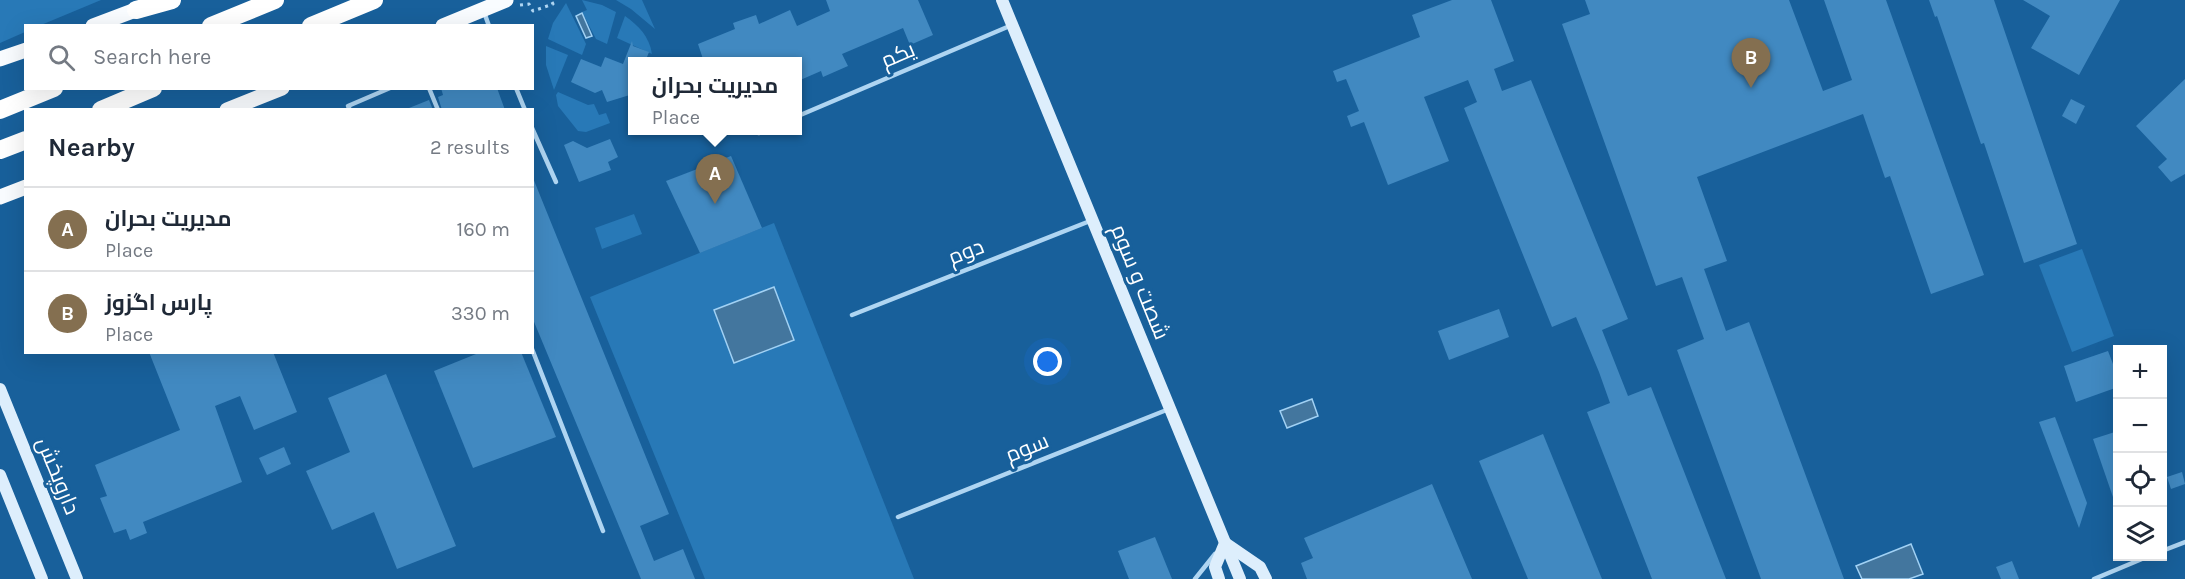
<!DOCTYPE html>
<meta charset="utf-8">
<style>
:root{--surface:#fff;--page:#f2f2f3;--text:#1f2937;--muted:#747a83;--line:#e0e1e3;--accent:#846f50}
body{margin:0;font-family:Karla,Cairo,sans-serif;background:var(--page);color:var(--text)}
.controls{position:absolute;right:18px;bottom:18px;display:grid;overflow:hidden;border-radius:0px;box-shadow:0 6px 24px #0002}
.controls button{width:54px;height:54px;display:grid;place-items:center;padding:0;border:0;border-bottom:2px solid var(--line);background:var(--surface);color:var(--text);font:30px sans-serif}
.you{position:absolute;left:1048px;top:362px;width:21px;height:21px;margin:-15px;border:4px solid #fff;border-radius:50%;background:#1a73e8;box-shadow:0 0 0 9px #1a73e833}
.badge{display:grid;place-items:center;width:39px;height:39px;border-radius:50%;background:var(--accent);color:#fff;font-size:20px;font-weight:700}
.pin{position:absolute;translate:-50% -50px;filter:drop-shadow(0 2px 3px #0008)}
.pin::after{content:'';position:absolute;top:32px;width:21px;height:18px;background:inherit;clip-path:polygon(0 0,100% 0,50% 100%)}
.popup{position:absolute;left:628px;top:57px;width:174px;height:78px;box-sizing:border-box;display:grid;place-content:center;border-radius:0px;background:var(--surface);filter:drop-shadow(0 2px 4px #0005);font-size:20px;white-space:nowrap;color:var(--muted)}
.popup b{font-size:22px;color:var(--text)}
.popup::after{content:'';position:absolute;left:50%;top:100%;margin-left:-12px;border:12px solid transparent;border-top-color:var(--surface)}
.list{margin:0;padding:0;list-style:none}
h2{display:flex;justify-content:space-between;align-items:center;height:78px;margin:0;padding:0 24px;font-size:26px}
h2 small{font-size:20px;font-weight:400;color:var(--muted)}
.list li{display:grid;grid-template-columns:39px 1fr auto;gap:18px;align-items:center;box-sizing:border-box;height:84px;padding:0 24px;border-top:2px solid var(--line)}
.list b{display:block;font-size:22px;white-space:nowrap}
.list p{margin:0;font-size:20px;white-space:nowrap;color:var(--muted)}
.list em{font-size:20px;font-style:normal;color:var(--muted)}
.icon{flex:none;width:33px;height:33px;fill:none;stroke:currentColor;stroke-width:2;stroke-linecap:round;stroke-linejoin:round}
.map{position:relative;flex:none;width:2185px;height:579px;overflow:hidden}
.search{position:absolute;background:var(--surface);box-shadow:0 6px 24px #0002;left:24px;top:24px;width:510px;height:66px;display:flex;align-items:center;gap:15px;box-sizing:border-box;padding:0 21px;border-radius:0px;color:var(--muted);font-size:22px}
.panel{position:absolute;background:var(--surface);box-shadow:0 6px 24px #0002;left:24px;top:108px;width:510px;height:246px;border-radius:0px}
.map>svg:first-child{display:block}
.green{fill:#2879b7}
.water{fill:#43769e;stroke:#a1d1f4;stroke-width:1.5}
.building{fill:#4189c1}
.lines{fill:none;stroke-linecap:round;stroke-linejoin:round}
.path{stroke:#afd5f2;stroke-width:3;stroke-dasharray:3 4.5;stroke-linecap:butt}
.lane{stroke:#afd5f2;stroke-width:4.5}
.secondary{stroke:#ddeefc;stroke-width:12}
.primary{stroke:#f9fcff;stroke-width:15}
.highway{stroke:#fff;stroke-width:18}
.labels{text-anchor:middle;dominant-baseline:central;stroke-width:6;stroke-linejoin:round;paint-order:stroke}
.street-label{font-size:22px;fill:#fff;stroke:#18609b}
</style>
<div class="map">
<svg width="2185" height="579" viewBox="0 0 2185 579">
<rect width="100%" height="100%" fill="#18609b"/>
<g class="green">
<polygon points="0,0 101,0 41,25 26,26 25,32 0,43"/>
<polygon points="582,0 602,5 616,12 607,44 596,39 582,12 587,10"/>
<polygon points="616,0 642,0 655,29 631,9"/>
<polygon points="566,3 586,44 582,55 548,39 553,23"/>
<path d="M625,16c14,10 24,20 27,38l-35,-16z"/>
<polygon points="546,46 568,55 554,90 546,65"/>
<polygon points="558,92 588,105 594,104 599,115 606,113 610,123 586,132 578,131 558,106 556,95"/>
<polygon points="634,214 642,234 602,249 595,228"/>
<polygon points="774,223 914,579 705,579 590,297"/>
<polygon points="2082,249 2114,336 2072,352 2039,265"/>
</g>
<g class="water">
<polygon points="582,13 592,36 586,38 576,16"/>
<polygon points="774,287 794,340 734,363 714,310"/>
<polygon points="1312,399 1318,416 1287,428 1280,411"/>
<polygon points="1911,544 1923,574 1909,579 1862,579 1856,566"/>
</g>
<g class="building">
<polygon points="826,0 918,0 933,35 910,45 903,28 842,54 848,66 823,77 821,71 798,81 798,62 704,62 698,44 735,29 733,23 756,15 759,24 790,10 797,26 830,11"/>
<polygon points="1452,0 1491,0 1514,61 1494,69 1502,91 1531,80 1628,319 1602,330 1628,396 1651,387 1726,579 1652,579 1587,412 1610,403 1599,372 1576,317 1552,327 1464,108 1477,102 1468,80 1424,97 1449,161 1388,185 1364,122 1351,127 1347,116 1359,111 1346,79 1337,82 1333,71 1420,37 1412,15"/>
<polygon points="1585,0 1789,0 1823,91 1852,80 1824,0 1886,0 1984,275 1931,294 1890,176 1885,178 1863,114 1697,177 1727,261 1704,269 1726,331 1749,322 1844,579 1761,579 1677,350 1704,339 1682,277 1656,286 1562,24 1590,14"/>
<polygon points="1929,0 1994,0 2077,244 2024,263 1984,143 1981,144 1937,16 1935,17"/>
<polygon points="2023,0 2120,0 2079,75 2031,48 2050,16"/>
<polygon points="632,41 633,46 649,52 645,62 633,62 633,94 607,102 602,90 595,93 571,82 581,59 601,67 605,57 623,64"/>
<polygon points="2185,79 2185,174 2171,182 2158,167 2167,159 2136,126"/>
<polygon points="441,88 497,88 505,110 442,110 438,97 443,95"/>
<polygon points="2071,99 2085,106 2076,124 2062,116"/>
<polygon points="429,100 433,110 409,110 409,108"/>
<polygon points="610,139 618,157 608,162 611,170 579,182 564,145 573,141 587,148"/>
<polygon points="731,156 762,228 700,253 666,181"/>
<polygon points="533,178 669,514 640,526 654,561 683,549 695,579 641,579 532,317"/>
<polygon points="1499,309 1509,337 1449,360 1438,331"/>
<polygon points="2108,351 2118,377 2118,387 2076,402 2064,366"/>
<polygon points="149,352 273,352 297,412 254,430 240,396 215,406 242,482 143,522 147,533 130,540 126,529 114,533 100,498 107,496 95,465 180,430"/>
<polygon points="481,352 521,352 556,437 473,468 434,371"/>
<polygon points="386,374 456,546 397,569 374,512 332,530 306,471 350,452 328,398"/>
<polygon points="2055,417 2087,503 2079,528 2039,422"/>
<polygon points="2118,431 2118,503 2115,503 2093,439"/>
<polygon points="1543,434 1602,579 1528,579 1479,461"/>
<polygon points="284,447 291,464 267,475 259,458"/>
<polygon points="2182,472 2185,484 2171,489 2167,477"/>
<polygon points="1432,484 1472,579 1307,579 1301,563 1313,558 1304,538"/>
<polygon points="1155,537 1172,579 1129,579 1118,551"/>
<polygon points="2012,561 2019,579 2001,579 1996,567"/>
</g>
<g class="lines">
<polyline class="path" points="520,5 529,4 533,11 553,4 551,0"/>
<g class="lane">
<polyline points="484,12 489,26"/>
<polyline points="429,88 438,110"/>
<polyline points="516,88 525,110"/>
<polyline points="350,110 348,106 390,88"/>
<polyline points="798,116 1012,25"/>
<polyline points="532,128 556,182"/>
<polyline points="759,133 764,130"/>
<polyline points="852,315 1090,221"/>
<polyline points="532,349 603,531"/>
<polyline points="898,517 1169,409"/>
<polyline points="2162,551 2185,542"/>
<polyline points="1195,579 1215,554"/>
<polyline points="2094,579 2149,556"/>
</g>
<g class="secondary">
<polyline points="1002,0 1240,579"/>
<polyline points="0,389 77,579"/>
<polyline points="0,475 42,579"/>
<polyline points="1219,579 1215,567 1225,543 1260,567 1266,579"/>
</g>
<g class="primary">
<polyline points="93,26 146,6"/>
<polyline points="443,26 506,0"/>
<polyline points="0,59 26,50"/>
<polyline points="227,110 282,88"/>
<polyline points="0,197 26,187"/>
</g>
<g class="highway">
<polyline points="136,10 172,0"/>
<polyline points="211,26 275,0"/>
<polyline points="311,26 374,0"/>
<polyline points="0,110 54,88"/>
<polyline points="101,110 153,88"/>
<polyline points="0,150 26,140"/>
</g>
</g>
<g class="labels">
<g class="street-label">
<text transform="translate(898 55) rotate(-23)">یکم</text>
<text transform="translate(966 252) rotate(-21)">دوم</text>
<text transform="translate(1140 282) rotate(68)">شصت و سوم</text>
<text transform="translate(1027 448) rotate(-22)">سوم</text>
<text transform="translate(58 476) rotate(68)">داروپخش</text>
</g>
</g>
</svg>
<div class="controls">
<button>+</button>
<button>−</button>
<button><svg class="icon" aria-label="locate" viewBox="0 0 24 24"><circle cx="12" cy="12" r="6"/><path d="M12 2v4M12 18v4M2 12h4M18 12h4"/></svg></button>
<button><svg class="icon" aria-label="layers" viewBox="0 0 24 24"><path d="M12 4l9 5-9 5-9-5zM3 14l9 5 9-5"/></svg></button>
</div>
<div class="you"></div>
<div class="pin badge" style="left:715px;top:204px">A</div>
<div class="popup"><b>مدیریت بحران</b>Place</div>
<div class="pin badge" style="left:1751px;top:88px">B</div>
<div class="search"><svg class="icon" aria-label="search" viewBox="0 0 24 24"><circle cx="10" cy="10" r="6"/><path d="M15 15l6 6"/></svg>Search here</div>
<section class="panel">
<h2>Nearby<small>2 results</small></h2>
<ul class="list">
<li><span class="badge">A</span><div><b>مدیریت بحران</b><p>Place</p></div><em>160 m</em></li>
<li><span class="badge">B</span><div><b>پارس اگزوز</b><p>Place</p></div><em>330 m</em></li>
</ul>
</section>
</div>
